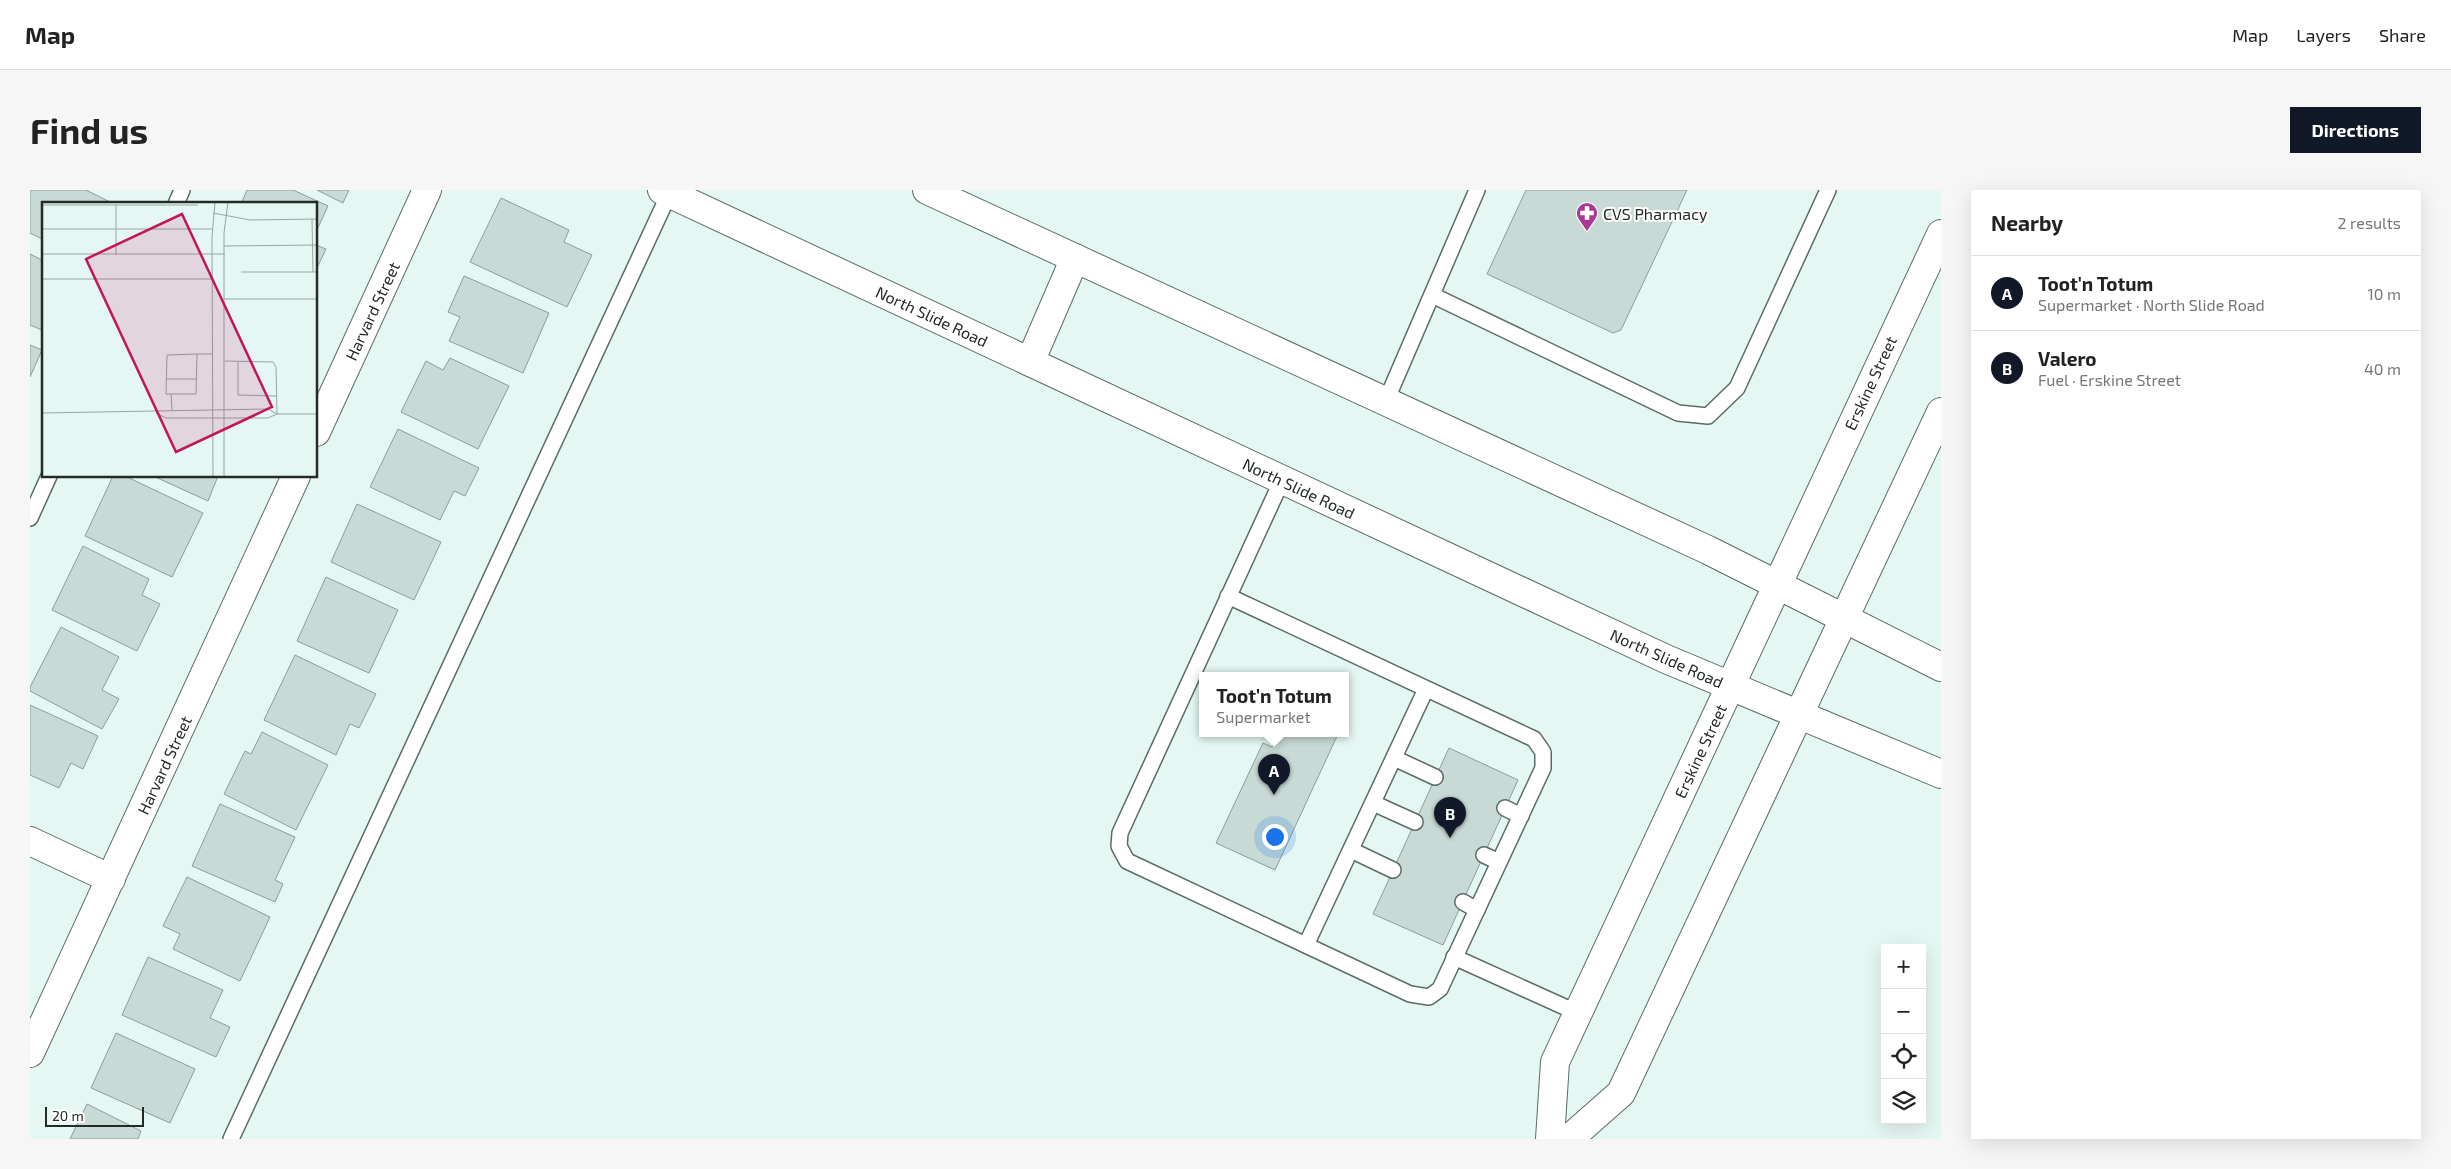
<!DOCTYPE html>
<meta charset="utf-8">
<style>
:root{--surface:#fff;--page:#f6f6f6;--text:#222;--muted:#767676;--line:#e0e0e0;--accent:#111827}
body{margin:0;font-family:"Exo 2",sans-serif;background:var(--page);color:var(--text)}
.controls{position:absolute;right:15px;bottom:15px;display:grid;overflow:hidden;border-radius:0px;box-shadow:0 5px 20px #0002}
.controls button{width:45px;height:45px;display:grid;place-items:center;padding:0;border:0;border-bottom:1px solid var(--line);background:var(--surface);color:var(--text);font:25px sans-serif}
.scale{position:absolute;left:15px;bottom:12px;width:99px;box-sizing:border-box;padding-left:5px;border:2px solid #232a28;border-top:0;font-size:14px;line-height:18px;white-space:nowrap;color:#232a28;-webkit-text-stroke:4px #fff;paint-order:stroke}
.you{position:absolute;left:1244px;top:646px;width:18px;height:18px;margin:-12px;border:4px solid #fff;border-radius:50%;background:#1a73e8;box-shadow:0 0 0 8px #1a73e833}
.badge{display:grid;place-items:center;width:32px;height:32px;border-radius:50%;background:var(--accent);color:#fff;font-size:16px;font-weight:700}
.pin{position:absolute;translate:-50% -41px;filter:drop-shadow(0 1px 2px #0008)}
.pin::after{content:'';position:absolute;top:26px;width:18px;height:15px;background:inherit;clip-path:polygon(0 0,100% 0,50% 100%)}
.popup{position:absolute;left:1169px;top:482px;width:150px;height:65px;box-sizing:border-box;display:grid;place-content:center;border-radius:0px;background:var(--surface);filter:drop-shadow(0 1px 4px #0005);font-size:16px;white-space:nowrap;color:var(--muted)}
.popup b{font-size:19px;color:var(--text)}
.popup::after{content:'';position:absolute;left:50%;top:100%;margin-left:-10px;border:10px solid transparent;border-top-color:var(--surface)}
.list{margin:0;padding:0;list-style:none}
h2{display:flex;justify-content:space-between;align-items:center;height:65px;margin:0;padding:0 20px;font-size:21px}
h2 small{font-size:16px;font-weight:400;color:var(--muted)}
.list li{display:grid;grid-template-columns:32px 1fr auto;gap:15px;align-items:center;box-sizing:border-box;height:75px;padding:0 20px;border-top:1px solid var(--line)}
.list b{display:block;font-size:19px;white-space:nowrap}
.list p{margin:0;font-size:16px;white-space:nowrap;color:var(--muted)}
.list em{font-size:16px;font-style:normal;color:var(--muted)}
.icon{flex:none;width:28px;height:28px;fill:none;stroke:currentColor;stroke-width:2;stroke-linecap:round;stroke-linejoin:round}
.map{position:relative;flex:none;width:1911px;height:949px;overflow:hidden;border-radius:0px}
header{display:flex;align-items:center;gap:30px;box-sizing:border-box;height:70px;padding:0 25px;background:var(--surface);border-bottom:1px solid var(--line)}
header strong{font-size:24px}
nav{display:flex;gap:28px;margin-inline-start:auto;font-size:18px}
.intro{display:flex;align-items:center;justify-content:space-between;box-sizing:border-box;height:120px;padding:0 30px}
h1{margin:0;font-size:35px}
.button{padding:12px 22px;border-radius:0px;background:var(--accent);color:#fff;font-size:18px;font-weight:700}
main{display:flex;gap:30px;padding:0 30px}
aside{flex:1;background:var(--surface);border-radius:0px;box-shadow:0 5px 20px #0002}
.map>svg:first-child{display:block}
.building{fill:#c8dad6;stroke:#8c9c99}
.lines{fill:none;stroke-linecap:round;stroke-linejoin:round}
.service-casing{stroke:#5b6b68;stroke-width:18}
.minor-casing{stroke:#5b6b68;stroke-width:30}
.secondary-casing{stroke:#5b6b68;stroke-width:30}
.service{stroke:#fff;stroke-width:15}
.minor{stroke:#fff;stroke-width:28}
.secondary{stroke:#fff;stroke-width:28}
.labels{text-anchor:middle;dominant-baseline:central;stroke-width:4;stroke-linejoin:round;paint-order:stroke}
.poi-label{font-size:16px;fill:#232a28;stroke:#fff;text-anchor:start}
.street-label{font-size:16px;fill:#232a28;stroke:#fff}
.inset-road{fill:none;stroke:#97a5a2;stroke-width:1}
.view{fill:#c2185b;fill-opacity:0.15;stroke:#c2185b;stroke-width:2.5}
.inset-edge{fill:none;stroke:#232a28;stroke-width:2.5}
</style>
<header>
<strong>Map</strong>
<nav><a>Map</a><a>Layers</a><a>Share</a></nav>
</header>
<div class="intro"><h1>Find us</h1><a class="button">Directions</a></div>
<main>
<div class="map">
<svg width="1911" height="949" viewBox="0 0 1911 949">
<rect width="100%" height="100%" fill="#e5f7f3"/>
<g class="building">
<polygon points="0,0 56,0 82,13 14,14 14,50 0,43"/>
<polygon points="217,0 263,0 298,16 286,42 286,14 211,14"/>
<polygon points="287,0 319,0 313,13"/>
<polygon points="1496,0 1657,0 1591,140 1583,143 1457,84"/>
<polygon points="471,8 539,40 534,52 562,65 537,117 440,72"/>
<polygon points="286,55 296,59 286,80"/>
<polygon points="0,64 14,71 14,141 0,135"/>
<polygon points="434,86 519,123 493,183 419,151 430,127 418,122"/>
<polygon points="0,155 12,160 0,187"/>
<polygon points="420,168 479,196 448,259 371,222 396,171 413,180"/>
<polygon points="368,239 449,278 435,306 424,301 410,330 340,297"/>
<polygon points="83,286 95,286 173,323 142,387 55,346"/>
<polygon points="123,286 188,286 178,311"/>
<polygon points="327,314 411,352 384,410 301,372"/>
<polygon points="53,356 119,389 112,405 130,414 107,461 22,420"/>
<polygon points="296,387 368,420 339,483 267,451"/>
<polygon points="31,437 89,467 72,500 89,509 72,539 0,501 0,497"/>
<polygon points="265,465 346,504 329,538 320,534 306,565 234,530"/>
<polygon points="0,515 68,546 53,579 41,573 29,598 0,585"/>
<polygon points="232,542 298,575 266,640 194,604 215,561 221,564"/>
<polygon points="1249,544 1308,544 1245,680 1186,653 1233,553 1242,557"/>
<polygon points="1419,558 1488,590 1413,755 1343,724"/>
<polygon points="190,614 265,647 245,690 253,694 245,712 162,676"/>
<polygon points="157,687 240,727 210,791 143,759 150,744 133,736"/>
<polygon points="118,767 193,800 180,828 200,837 186,867 92,825"/>
<polygon points="86,843 165,879 140,933 61,898"/>
<polygon points="57,914 111,941 108,949 40,949"/>
</g>
<g class="lines">
<g class="service-casing">
<g id="service">
<polyline points="146,14 152,0"/>
<polyline points="1402,105 1648,223 1678,226 1707,198 1798,0"/>
<polyline points="1356,211 1447,0"/>
<polyline points="0,328 19,286"/>
<polyline points="1198,406 1504,549 1513,562 1513,578 1410,799 1399,807 1380,804 1097,671 1089,656 1090,643 1252,290"/>
<polyline points="1364,568 1405,587"/>
<polyline points="1343,613 1385,632"/>
<polyline points="1475,618 1491,626"/>
<polyline points="1321,660 1363,680"/>
<polyline points="1454,665 1469,672"/>
<polyline points="1433,712 1447,720"/>
<polyline points="1276,755 1396,499"/>
<polyline points="1424,767 1548,823"/>
<polyline points="201,949 639,4"/>
</g>
</g>
<g class="minor-casing">
<g id="minor">
<polyline points="286,242 397,0"/>
<polyline points="0,651 81,689"/>
<polyline points="0,863 266,286"/>
</g>
</g>
<g class="secondary-casing">
<g id="secondary">
<polyline points="632,0 1636,469 1911,584"/>
<polyline points="897,0 1678,360 1911,477"/>
<polyline points="1000,172 1045,68"/>
<polyline points="1520,949 1525,872 1911,44"/>
<polyline points="1539,949 1591,903 1911,222"/>
</g>
</g>
<use href="#service" class="service"/>
<use href="#minor" class="minor"/>
<use href="#secondary" class="secondary"/>
</g>
<defs>
<g id="pharmacy-pin" transform="scale(1.125)"><path d="M0 17L-7.5 6A9.5 9.5 0 1 1 7.5 6Z" fill="#a83996" stroke="#fff"/><path d="M-2-6h4v4h4v4h-4v4h-4v-4h-4v-4h4Z" fill="#fff"/></g>
</defs>
<g fill-rule="evenodd">
<use href="#pharmacy-pin" x="1557" y="23"/>
</g>
<g class="labels">
<g class="poi-label">
<text x="1573" y="23">CVS Pharmacy</text>
</g>
<g class="street-label">
<text transform="translate(342 121) rotate(-65)">Harvard Street</text>
<text transform="translate(902 126) rotate(25)">North Slide Road</text>
<text transform="translate(1840 193) rotate(-65)">Erskine Street</text>
<text transform="translate(1269 298) rotate(25)">North Slide Road</text>
<text transform="translate(1637 468) rotate(24)">North Slide Road</text>
<text transform="translate(1670 561) rotate(-65)">Erskine Street</text>
<text transform="translate(134 575) rotate(-65)">Harvard Street</text>
</g>
</g>
<g transform="translate(12 12)">
<rect width="275" height="275" fill="#e5f7f3"/>
<path class="inset-road" d="M0,3h156M171,11l37,7 67,-1M270,17l1,53M0,27h170M182,44l93,-1M0,52h183M74,53v-51M199,70h76M0,77h170M182,97h93M155,152l-1,40h-30l1,-39h1l29,-1h15M183,159l48,1 3,5 1,47M196,159v34l39,1M124,177h31M129,192l1,16M0,211l226,-4 9,5h40M114,211l10,5h102l9,-4M171,275l-1,-240 3,-35M182,275v-244l4,-31"/>
<path class="view" d="M140,12l90,193 -96,45 -90,-193z"/>
<rect width="275" height="275" class="inset-edge"/>
</g>
</svg>
<div class="controls">
<button>+</button>
<button>−</button>
<button><svg class="icon" aria-label="locate" viewBox="0 0 24 24"><circle cx="12" cy="12" r="6"/><path d="M12 2v4M12 18v4M2 12h4M18 12h4"/></svg></button>
<button><svg class="icon" aria-label="layers" viewBox="0 0 24 24"><path d="M12 4l9 5-9 5-9-5zM3 14l9 5 9-5"/></svg></button>
</div>
<div class="scale">20 m</div>
<div class="you"></div>
<div class="pin badge" style="left:1244px;top:605px">A</div>
<div class="popup"><b>Toot'n Totum</b>Supermarket</div>
<div class="pin badge" style="left:1420px;top:648px">B</div>
</div>
<aside>
<h2>Nearby<small>2 results</small></h2>
<ul class="list">
<li><span class="badge">A</span><div><b>Toot'n Totum</b><p>Supermarket · North Slide Road</p></div><em>10 m</em></li>
<li><span class="badge">B</span><div><b>Valero</b><p>Fuel · Erskine Street</p></div><em>40 m</em></li>
</ul>
</aside>
</main>
